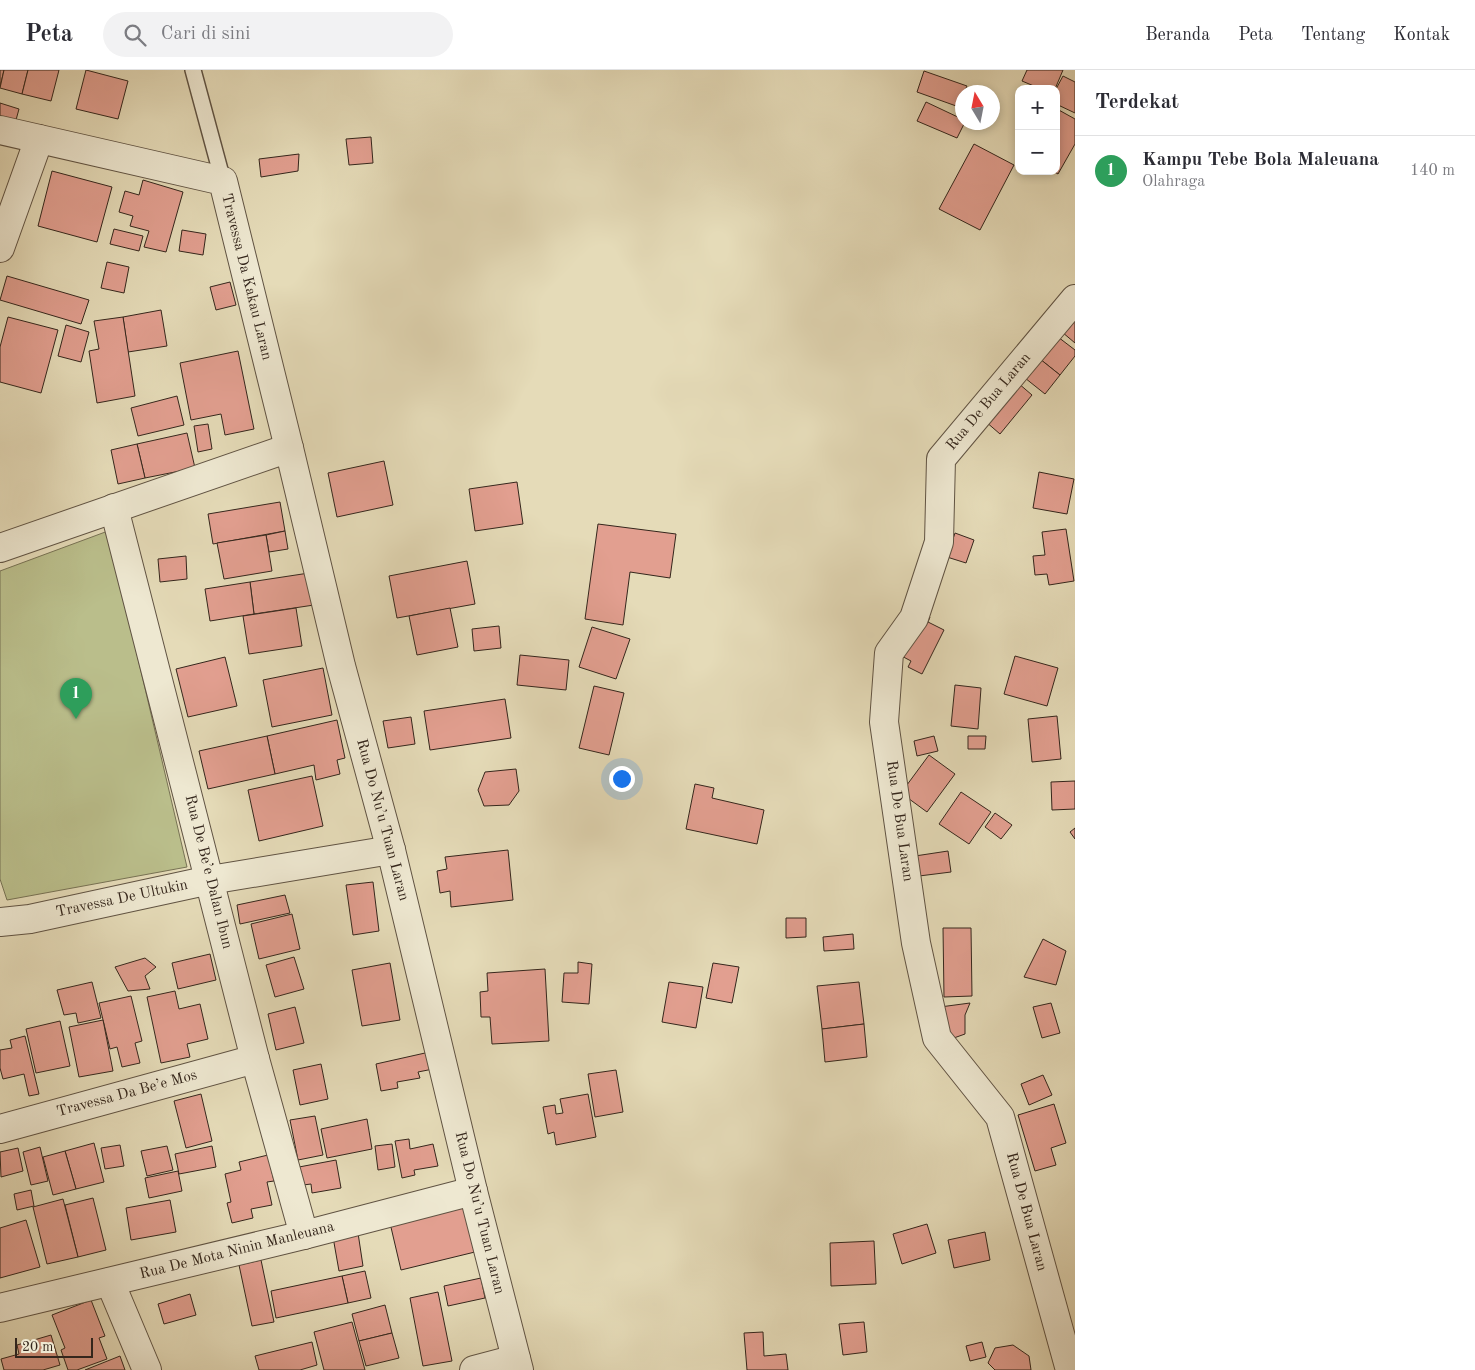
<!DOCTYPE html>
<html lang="id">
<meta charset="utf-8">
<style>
:root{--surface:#fff;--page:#f2f2f3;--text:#2b2b33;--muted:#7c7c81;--line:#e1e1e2;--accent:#8f2418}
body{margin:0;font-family:"Old Standard TT",serif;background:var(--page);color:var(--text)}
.controls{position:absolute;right:15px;top:15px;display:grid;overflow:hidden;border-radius:10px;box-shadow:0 2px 8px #0003}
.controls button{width:45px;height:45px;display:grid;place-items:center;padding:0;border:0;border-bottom:1px solid var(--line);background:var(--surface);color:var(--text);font:25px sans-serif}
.compass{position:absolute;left:955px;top:15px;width:45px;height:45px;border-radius:50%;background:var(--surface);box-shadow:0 2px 8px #0003;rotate:350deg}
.scale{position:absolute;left:15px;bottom:12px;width:78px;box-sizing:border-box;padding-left:5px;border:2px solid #34261c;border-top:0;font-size:14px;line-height:18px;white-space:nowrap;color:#34261c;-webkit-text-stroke:4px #eee8d1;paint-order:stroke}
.you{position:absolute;left:621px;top:708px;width:18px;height:18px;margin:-12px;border:4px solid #fff;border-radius:50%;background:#1a73e8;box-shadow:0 0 0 8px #1a73e833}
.badge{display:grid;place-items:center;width:32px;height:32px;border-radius:50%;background:var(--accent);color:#fff;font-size:16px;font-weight:700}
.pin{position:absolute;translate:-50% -41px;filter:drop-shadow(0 1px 2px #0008)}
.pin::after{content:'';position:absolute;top:26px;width:18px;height:15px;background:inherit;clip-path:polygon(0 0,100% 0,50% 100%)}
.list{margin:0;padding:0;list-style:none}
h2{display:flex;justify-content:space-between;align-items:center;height:65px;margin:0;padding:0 20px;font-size:21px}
h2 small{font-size:16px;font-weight:400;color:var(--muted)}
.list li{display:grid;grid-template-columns:32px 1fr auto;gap:15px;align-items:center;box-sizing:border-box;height:70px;padding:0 20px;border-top:1px solid var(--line)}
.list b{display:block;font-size:19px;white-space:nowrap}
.list p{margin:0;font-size:16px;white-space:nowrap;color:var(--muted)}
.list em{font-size:16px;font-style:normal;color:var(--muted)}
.icon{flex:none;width:28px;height:28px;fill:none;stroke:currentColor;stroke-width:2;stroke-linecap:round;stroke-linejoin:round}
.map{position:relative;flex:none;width:1075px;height:1300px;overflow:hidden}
header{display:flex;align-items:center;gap:30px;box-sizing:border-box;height:70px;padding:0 25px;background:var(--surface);border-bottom:1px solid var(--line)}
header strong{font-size:24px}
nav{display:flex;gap:28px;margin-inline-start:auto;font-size:18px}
.search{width:350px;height:45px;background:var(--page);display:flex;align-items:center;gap:12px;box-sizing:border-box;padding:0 18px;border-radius:28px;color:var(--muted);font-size:19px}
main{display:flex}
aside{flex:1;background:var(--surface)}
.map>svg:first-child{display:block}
.green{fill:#babe8b;stroke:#777254}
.building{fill:#e29f90;stroke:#34261c}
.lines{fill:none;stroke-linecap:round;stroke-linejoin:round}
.lane-casing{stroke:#605343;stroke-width:18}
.street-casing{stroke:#605343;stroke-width:30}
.lane{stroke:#eee8d1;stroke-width:15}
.street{stroke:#eee8d1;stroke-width:28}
.labels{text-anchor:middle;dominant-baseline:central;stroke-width:4;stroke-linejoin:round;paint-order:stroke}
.street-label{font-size:15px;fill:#34261c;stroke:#eee8d1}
</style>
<header>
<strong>Peta</strong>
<div class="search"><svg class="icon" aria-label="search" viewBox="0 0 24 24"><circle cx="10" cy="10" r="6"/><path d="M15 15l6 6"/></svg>Cari di sini</div>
<nav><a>Beranda</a><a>Peta</a><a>Tentang</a><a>Kontak</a></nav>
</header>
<main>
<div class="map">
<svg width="1075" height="1300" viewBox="0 0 1075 1300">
<rect width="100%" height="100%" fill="#e5dbb8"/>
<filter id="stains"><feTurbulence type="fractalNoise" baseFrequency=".004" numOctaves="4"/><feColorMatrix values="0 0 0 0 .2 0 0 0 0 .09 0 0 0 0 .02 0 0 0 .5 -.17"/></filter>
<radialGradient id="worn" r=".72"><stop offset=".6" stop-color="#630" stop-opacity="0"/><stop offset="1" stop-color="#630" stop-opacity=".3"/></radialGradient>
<polygon class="green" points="108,461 187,797 7,830 0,809 0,501"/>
<g class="building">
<polygon points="0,0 4,0 0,17"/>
<polygon points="4,0 28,0 22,24 0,18"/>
<polygon points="28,0 59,0 51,31 22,24"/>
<polygon points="86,0 128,11 118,49 76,39"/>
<polygon points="1027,0 1063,0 1055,19 1041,19 1022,11"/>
<polygon points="924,1 967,16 964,22 962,22 959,37 917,22"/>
<polygon points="1063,6 1075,12 1075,43 1056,34 1056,19"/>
<polygon points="926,32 962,49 962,52 965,52 957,68 917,51"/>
<polygon points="0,33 19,39 16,50 0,46"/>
<polygon points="1057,39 1075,49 1075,74 1058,104 1053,101 1056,101"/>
<polygon points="371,67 373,93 349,95 346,69"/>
<polygon points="974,74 1014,95 980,160 939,139"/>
<polygon points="299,84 298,101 261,107 259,89"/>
<polygon points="52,101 112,117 97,172 38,156"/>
<polygon points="143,110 183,122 166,182 144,177 149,161 130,156 133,146 119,142 125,121 139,125"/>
<polygon points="114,159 143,166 139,181 110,174"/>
<polygon points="182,160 206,164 203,185 179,181"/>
<polygon points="107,192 129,197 124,223 101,218"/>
<polygon points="7,206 89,230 81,254 0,230"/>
<polygon points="230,212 236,235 216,240 210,217"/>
<polygon points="161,240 167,276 128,282 123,247"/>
<polygon points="8,247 58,260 41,323 0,312 0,277"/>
<polygon points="123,247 135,326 97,333 89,281 99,279 94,251"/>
<polygon points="1075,248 1075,273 1062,262"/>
<polygon points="66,255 89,262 81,292 58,286"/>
<polygon points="1058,267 1075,280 1075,286 1060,305 1040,289"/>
<polygon points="238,281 254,359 225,365 221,344 191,350 180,293"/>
<polygon points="1040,289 1060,305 1045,324 1025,308"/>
<polygon points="1018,313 1032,325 1000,364 985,351"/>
<polygon points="177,326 184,355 138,366 131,338"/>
<polygon points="208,354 212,379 198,382 194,356"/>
<polygon points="187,363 195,398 145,408 137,374"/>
<polygon points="137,374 145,408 118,414 111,380"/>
<polygon points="384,391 393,435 337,447 328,403"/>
<polygon points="1039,402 1074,409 1067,444 1033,438"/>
<polygon points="517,412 523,454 475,461 469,419"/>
<polygon points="280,432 285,461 213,474 208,444"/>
<polygon points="598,454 676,464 670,508 630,502 623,555 585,549"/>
<polygon points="1066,459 1074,511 1049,515 1047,504 1035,505 1033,486 1045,485 1042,462"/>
<polygon points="285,461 288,479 269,482 266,465"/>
<polygon points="955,463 974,470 966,493 947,487"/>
<polygon points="266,465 272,501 224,509 217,473"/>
<polygon points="186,486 187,509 160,512 158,489"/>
<polygon points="467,491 475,534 397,548 389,506"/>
<polygon points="309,503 314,535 254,544 250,512"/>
<polygon points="250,512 254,544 210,551 205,519"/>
<polygon points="296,538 302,576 249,584 243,546"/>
<polygon points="450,538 458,577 417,585 409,546"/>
<polygon points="917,541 930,547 928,552 944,560 922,604 908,597 911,591 896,583"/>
<polygon points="499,556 501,578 474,581 472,559"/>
<polygon points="592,557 630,569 616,609 579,597"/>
<polygon points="520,585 569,590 566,620 517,615"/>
<polygon points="1015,586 1058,598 1047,636 1004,624"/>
<polygon points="225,587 237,636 188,647 176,599"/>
<polygon points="323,598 332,645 272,657 263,610"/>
<polygon points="955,615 981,618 978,659 951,656"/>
<polygon points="594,616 624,623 609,685 579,678"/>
<polygon points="505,629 511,668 430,680 424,641"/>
<polygon points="1057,646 1061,689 1032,692 1028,649"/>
<polygon points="411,647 415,674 388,678 383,651"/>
<polygon points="337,650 345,688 337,690 340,704 316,710 314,695 275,704 267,666"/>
<polygon points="267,666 275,704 208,719 199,681"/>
<polygon points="934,666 938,681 917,686 914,671"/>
<polygon points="968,666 986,666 985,679 968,679"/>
<polygon points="929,685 955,704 927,742 901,723"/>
<polygon points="516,699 519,721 509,735 484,736 478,720 485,702"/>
<polygon points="312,706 323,756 259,771 248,720"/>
<polygon points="1075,711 1075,739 1052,740 1051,712"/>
<polygon points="695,714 714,718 712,728 764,740 757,774 686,759"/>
<polygon points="961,722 991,742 969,774 939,754"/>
<polygon points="995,743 1012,755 1001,769 985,757"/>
<polygon points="1075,758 1075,769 1070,762"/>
<polygon points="508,780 513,830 451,837 450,821 440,823 437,801 447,799 445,787"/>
<polygon points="948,781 951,802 919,806 915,786"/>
<polygon points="373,812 379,861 353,865 346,815"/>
<polygon points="285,825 290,843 240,854 237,835"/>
<polygon points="292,844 300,879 259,889 251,854"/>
<polygon points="786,848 806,848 806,867 786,868"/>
<polygon points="943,858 971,858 972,926 944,927"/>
<polygon points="853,864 854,879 824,881 823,867"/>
<polygon points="1043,869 1066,881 1056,915 1024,907"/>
<polygon points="210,884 216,910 178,919 172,893"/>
<polygon points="294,887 304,919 275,927 266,895"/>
<polygon points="145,888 156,897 145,906 150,919 128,921 115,897"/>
<polygon points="578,892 592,894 589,934 562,932 564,903 578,903"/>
<polygon points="390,893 400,950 362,956 352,900"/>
<polygon points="713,893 739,897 732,933 706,928"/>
<polygon points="545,899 549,971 492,974 490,947 481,947 480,922 488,921 487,903"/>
<polygon points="92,912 101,948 78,953 76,943 64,945 57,920"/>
<polygon points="669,912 703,917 696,958 662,952"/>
<polygon points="859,912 864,954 822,959 817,916"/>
<polygon points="175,921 179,939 200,934 208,969 187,974 190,987 161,993 147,927"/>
<polygon points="131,926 142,971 135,973 140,993 122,997 117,977 110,979 99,933"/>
<polygon points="970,933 965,945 965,964 951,969 940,937"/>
<polygon points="1051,933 1060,963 1042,968 1033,937"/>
<polygon points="295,937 304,973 276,980 268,944"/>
<polygon points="103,950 113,1001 79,1007 69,957"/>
<polygon points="60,951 70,996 36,1003 26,959"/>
<polygon points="864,954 867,987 825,992 822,959"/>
<polygon points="25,966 39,1024 29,1026 24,1004 3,1009 0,998 0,980 12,978 10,970"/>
<polygon points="434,981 438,998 418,1002 420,1008 397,1012 398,1018 381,1021 376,994"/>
<polygon points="321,994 328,1029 300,1035 293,1000"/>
<polygon points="616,1000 623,1042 595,1047 588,1004"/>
<polygon points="1043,1005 1052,1025 1029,1035 1021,1014"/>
<polygon points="201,1024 212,1071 186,1078 174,1031"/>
<polygon points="588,1024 596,1067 556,1075 554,1062 548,1064 543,1037 555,1035 556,1044 563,1043 560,1029"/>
<polygon points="1054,1034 1066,1073 1051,1078 1056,1095 1035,1101 1018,1045"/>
<polygon points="315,1046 323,1085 298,1090 290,1050"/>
<polygon points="367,1049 372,1079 327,1088 321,1059"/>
<polygon points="409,1069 410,1079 433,1074 438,1096 414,1100 415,1105 402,1108 395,1071"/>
<polygon points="94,1073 104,1112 76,1119 65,1081"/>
<polygon points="392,1074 395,1097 378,1100 375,1076"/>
<polygon points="120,1075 124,1096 105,1099 101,1078"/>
<polygon points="167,1076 173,1100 147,1106 141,1081"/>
<polygon points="212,1076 216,1097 179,1104 175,1084"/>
<polygon points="40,1077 48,1111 31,1115 23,1082"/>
<polygon points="18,1078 23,1101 1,1107 0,1082"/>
<polygon points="65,1081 76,1119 53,1125 43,1087"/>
<polygon points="268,1085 274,1111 267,1112 272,1135 251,1139 253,1148 232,1153 227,1133 231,1132 225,1104 241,1100 239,1092"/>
<polygon points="336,1090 341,1118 312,1123 311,1114 303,1115 299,1097"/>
<polygon points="178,1101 182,1121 149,1128 145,1108"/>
<polygon points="31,1120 34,1136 17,1140 14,1124"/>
<polygon points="93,1128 106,1180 78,1187 65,1135"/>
<polygon points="63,1129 78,1187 47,1194 33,1137"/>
<polygon points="170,1130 176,1162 131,1170 126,1138"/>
<polygon points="468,1135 479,1181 401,1200 390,1153"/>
<polygon points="26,1150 40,1197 0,1208 0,1158"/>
<polygon points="927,1154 936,1183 902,1194 893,1164"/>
<polygon points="985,1162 990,1190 954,1198 948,1170"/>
<polygon points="358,1163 363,1196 339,1201 333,1167"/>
<polygon points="874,1171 876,1214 831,1216 830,1173"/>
<polygon points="261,1190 274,1252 252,1256 239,1195"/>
<polygon points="365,1201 371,1228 348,1233 342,1206"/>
<polygon points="342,1206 348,1233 276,1248 271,1221"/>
<polygon points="481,1208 485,1228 448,1236 444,1216"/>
<polygon points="438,1222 452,1291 423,1296 410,1228"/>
<polygon points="190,1224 196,1245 164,1254 158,1234"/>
<polygon points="91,1230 105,1266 99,1268 107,1289 77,1300 68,1300 61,1280 65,1278 52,1245"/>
<polygon points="385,1235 392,1263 359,1271 352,1244"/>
<polygon points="352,1252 365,1300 324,1300 314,1262"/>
<polygon points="864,1252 867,1282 843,1285 839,1254"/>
<polygon points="763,1262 764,1286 786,1284 788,1300 747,1300 744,1263"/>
<polygon points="392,1263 399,1288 366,1296 359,1271"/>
<polygon points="51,1265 60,1295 43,1300 4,1300 1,1289 19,1284 17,1275"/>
<polygon points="312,1272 317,1295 300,1300 259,1300 255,1286"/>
<polygon points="982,1272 986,1287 970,1291 966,1276"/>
<polygon points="1013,1275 1029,1286 1031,1300 995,1300 988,1293 995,1278"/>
<polygon points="120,1286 125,1300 85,1300"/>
</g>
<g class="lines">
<g class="lane-casing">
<polyline id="lane" points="193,0 223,111"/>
</g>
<g class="street-casing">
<g id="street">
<polyline points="0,60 223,111 289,378"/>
<polyline points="0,178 39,69"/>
<polyline points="114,438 255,989 304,1165"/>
<polyline points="0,478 289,378 341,596 391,780 473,1121 519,1300"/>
<polyline points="0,852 30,849 210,810 391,780"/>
<polyline points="0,1059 255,989"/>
<polyline points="110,1212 147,1300"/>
<polyline points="0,1238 304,1165 473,1121"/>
<polyline points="474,1300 516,1289"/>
<polyline points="1070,1300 1000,1047 937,968 916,873 884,652 889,583 914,548 939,472 941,389 1075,229"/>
</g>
</g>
<use href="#lane" class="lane"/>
<use href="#street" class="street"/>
</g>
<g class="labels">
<g class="street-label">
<text transform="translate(246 207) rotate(76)">Travessa Da Kakau Laran</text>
<text transform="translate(989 332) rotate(-50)">Rua De Bua Laran</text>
<text transform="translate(382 750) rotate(75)">Rua Do Nu’u Tuan Laran</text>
<text transform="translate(899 751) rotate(82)">Rua De Bua Laran</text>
<text transform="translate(208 802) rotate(76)">Rua De Be’e Dalan Ibun</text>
<text transform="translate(122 829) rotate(-12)">Travessa De Ultukin</text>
<text transform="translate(127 1024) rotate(-15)">Travessa Da Be’e Mos</text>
<text transform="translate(1026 1142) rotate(75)">Rua De Bua Laran</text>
<text transform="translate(479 1143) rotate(76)">Rua Do Nu’u Tuan Laran</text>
<text transform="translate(237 1181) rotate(-14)">Rua De Mota Ninin Manleuana</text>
</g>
</g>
<rect width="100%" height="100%" filter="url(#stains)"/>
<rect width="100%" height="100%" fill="url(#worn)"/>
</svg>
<div class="controls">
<button>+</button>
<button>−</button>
</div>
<svg class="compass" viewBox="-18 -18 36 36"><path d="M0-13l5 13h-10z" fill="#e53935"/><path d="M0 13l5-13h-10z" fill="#7c7c81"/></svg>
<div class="scale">20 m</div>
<div class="you"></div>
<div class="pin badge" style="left:76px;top:649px;background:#2e9e5b">1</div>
</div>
<aside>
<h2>Terdekat<small></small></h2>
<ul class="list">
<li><span class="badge" style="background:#2e9e5b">1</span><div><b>Kampu Tebe Bola Maleuana</b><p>Olahraga</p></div><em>140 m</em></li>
</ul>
</aside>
</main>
